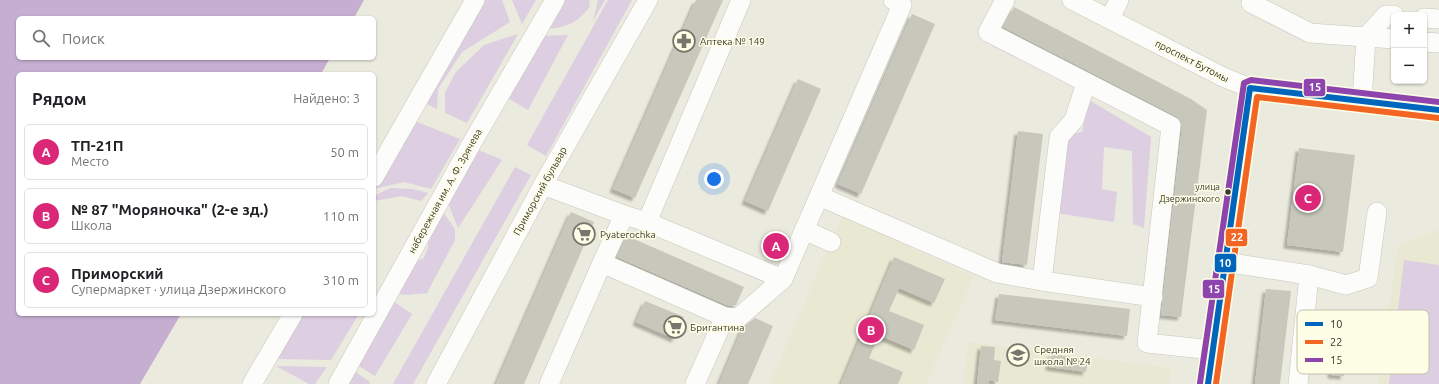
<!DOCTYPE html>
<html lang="ru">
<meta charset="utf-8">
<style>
:root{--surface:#fff;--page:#f6f6f6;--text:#202124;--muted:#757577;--line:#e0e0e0;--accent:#db2777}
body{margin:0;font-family:Ubuntu,sans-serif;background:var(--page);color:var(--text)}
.controls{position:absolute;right:12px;top:12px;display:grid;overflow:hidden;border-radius:6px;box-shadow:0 1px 3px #0004}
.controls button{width:36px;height:36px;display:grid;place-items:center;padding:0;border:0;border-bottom:1px solid var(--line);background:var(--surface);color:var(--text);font:20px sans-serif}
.you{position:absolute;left:714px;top:179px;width:14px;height:14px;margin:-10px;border:3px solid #fff;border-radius:50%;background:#1a73e8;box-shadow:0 0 0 6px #1a73e833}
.badge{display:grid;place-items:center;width:26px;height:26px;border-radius:50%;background:var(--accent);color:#fff;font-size:13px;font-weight:700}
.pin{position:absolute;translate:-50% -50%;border:2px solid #fff;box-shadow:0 1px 4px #0006}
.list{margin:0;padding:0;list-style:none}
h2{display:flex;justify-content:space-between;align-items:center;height:52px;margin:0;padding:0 16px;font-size:17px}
h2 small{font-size:13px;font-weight:400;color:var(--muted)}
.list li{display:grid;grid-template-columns:26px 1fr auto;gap:12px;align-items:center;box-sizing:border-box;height:56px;margin:0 8px 8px;padding:0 8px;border:1px solid var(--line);border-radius:6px}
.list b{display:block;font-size:15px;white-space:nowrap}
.list p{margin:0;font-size:13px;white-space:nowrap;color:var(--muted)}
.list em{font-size:13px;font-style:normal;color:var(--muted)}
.icon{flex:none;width:22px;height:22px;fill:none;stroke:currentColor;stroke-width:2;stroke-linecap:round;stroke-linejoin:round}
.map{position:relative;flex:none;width:1439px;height:384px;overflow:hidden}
.search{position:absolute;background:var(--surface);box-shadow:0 1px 3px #0004;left:16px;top:16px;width:360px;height:44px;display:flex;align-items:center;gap:10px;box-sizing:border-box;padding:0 14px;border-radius:6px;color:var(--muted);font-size:15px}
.panel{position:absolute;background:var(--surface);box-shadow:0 1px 3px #0004;left:16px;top:72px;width:360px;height:244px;border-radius:6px}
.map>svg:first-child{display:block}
.built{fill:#e9e8d2}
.green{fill:#ddcee1}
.water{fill:#c6aed1}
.building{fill:#c7c7bc;filter:url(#shadow)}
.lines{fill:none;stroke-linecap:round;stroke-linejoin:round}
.minor-casing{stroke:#c7c7bc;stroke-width:20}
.minor{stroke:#fcfcfa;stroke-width:19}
.bus-1-casing{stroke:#fefde5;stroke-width:9}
.bus-2-casing{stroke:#fefde5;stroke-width:9}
.bus-3-casing{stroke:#fefde5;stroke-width:9}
.bus-1{stroke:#0065bd;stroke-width:6}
.bus-2{stroke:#f26522;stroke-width:6}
.bus-3{stroke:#8e44ad;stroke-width:6}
.bus-dot{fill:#38372e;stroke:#fefde5;stroke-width:1.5}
.labels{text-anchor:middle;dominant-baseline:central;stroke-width:3;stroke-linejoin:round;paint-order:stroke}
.bus-label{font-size:9px;fill:#38372e;stroke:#fefde5;text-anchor:end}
.poi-label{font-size:10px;fill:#38372e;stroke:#fefde5;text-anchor:start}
.street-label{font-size:10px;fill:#38372e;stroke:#fefde5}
.key{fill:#fefde5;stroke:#c3c2ae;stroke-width:1}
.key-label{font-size:11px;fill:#38372e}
.line-badge{stroke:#fefde5;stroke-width:1.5}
.badge-label{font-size:11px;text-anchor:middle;font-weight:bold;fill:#fff}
</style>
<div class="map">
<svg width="1439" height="384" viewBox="0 0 1439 384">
<defs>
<filter id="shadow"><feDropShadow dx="-3.5" dy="3.5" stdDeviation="1" flood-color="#0004"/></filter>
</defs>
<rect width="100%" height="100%" fill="#eaeade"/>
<g class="built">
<polygon points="842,216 973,277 926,384 770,384"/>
<polygon points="1439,229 1439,384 1378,384 1398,247"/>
<polygon points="968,342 1171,368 1169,384 963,384"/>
</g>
<g class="green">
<polygon points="472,0 502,0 510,22 462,52 438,89 437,109 416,99"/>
<polygon points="512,0 536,0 522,24"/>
<path d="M559,0h30l1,6c-14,19 -25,22 -48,23z"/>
<polygon points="598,0 605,0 593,21"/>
<polygon points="608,0 632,0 546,156 527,145"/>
<polygon points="518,34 467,123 445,113 445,93 455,73 484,45"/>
<polygon points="568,35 528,110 504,96 537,36"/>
<polygon points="1089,100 1151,137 1144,228 1133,224 1132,151 1104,147 1102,189 1117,192 1114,222 1056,213 1059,137 1082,132"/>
<polygon points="412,120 460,139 431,189 404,182 374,189 374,184"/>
<polygon points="474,148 502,160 458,228 446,198"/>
<polygon points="515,167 531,175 413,384 393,384"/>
<polygon points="390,188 413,189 428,193 421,201 402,196 374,201 374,196"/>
<polygon points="440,208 455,229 455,240 427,293 405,295 392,292 407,266 424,258 428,247 427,229"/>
<polygon points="1404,260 1439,265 1439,384 1389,384"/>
<polygon points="390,299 412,314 375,376 354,363"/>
<polygon points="297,314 359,314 331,360 279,359 272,355"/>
<polygon points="276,366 327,367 315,384 309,384"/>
<polygon points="351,369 370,382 369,384 342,384"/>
</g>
<polygon class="water" points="0,0 364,0 354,18 18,18 18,58 330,58 321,74 18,74 18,314 181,314 140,384 0,384"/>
<g class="building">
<polygon points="696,0 723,0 635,198 613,189"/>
<polygon points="1014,7 1191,99 1207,110 1181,317 1161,315 1182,127 1180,120 1176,116 1003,27"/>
<polygon points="912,14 935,24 861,194 838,184"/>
<polygon points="798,79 821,89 768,211 745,201"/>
<polygon points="1018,131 1043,134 1027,265 1002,262"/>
<polygon points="1299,148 1355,155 1343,252 1287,245"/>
<polygon points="571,212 594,222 524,384 496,384"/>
<polygon points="627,236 744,287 736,305 729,306 617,257"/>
<polygon points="770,238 785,245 781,254 766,248"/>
<polygon points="894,257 945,279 934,303 899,288 889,311 924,325 914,350 879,335 869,358 903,372 898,384 841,384"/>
<polygon points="1266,289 1291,291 1280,384 1255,384"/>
<polygon points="999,294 1130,309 1127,336 995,320"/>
<polygon points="645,301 684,317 675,339 636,322"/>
<polygon points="755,318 773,326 748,384 719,384 743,327"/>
<polygon points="981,346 995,347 994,360 1001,361 998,382 989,380 989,384 977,384"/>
<polygon points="1333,351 1345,351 1344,376 1331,375"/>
<polygon points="1051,354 1088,360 1086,372 1049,367"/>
</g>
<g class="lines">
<g class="minor-casing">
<g id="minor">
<polyline points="1005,0 988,32 1171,126 1147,343 1213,350"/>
<polyline points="1072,0 1223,77 1250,88 1439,110"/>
<polyline points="1251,3 1310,33 1394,39"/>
<polyline points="1424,18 1439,19"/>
<polyline points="1110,19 1119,0"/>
<polyline points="1424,42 1439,43"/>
<polyline points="1086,83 1074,120 1059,137 1042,281 1153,297"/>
<polyline points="1362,101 1366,37 1386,15 1394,15"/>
<polyline points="374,177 475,0"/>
<polyline points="543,185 624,215 602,263 725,317 738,318 783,279"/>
<polyline points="819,196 997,273 1042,281"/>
<polyline points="624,215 647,222 783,279 902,5 893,0"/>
<polyline points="647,222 741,0"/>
<polyline points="804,230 831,242"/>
<polyline points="1225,262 1309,275 1346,285 1368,278 1377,212"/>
<polyline points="252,384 293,314"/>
<polyline points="338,384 473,141 555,0"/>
<polyline points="436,384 543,185 648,0"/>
<polyline points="549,384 602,263"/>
<polyline points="695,384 725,317"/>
<polyline points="1208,384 1250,88"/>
<polyline points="1298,384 1309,275"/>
</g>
</g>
<use href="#minor" class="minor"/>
<g class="bus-1-casing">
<polyline id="bus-1" points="1208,384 1250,88 1439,110"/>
</g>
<g class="bus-2-casing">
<polyline id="bus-2" points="1216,384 1257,97 1438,118"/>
</g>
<g class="bus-3-casing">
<polyline id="bus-3" points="1200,383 1244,83 1251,80 1439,102"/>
</g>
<use href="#bus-1" class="bus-1"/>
<use href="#bus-2" class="bus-2"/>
<use href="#bus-3" class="bus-3"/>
</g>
<defs>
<g id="pharmacy-ring" transform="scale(1.15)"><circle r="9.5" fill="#fefde5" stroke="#76766c" stroke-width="1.5"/><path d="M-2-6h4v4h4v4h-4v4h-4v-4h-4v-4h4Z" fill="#76766c"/></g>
<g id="supermarket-ring" transform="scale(1.15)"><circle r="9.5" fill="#fefde5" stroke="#76766c" stroke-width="1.5"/><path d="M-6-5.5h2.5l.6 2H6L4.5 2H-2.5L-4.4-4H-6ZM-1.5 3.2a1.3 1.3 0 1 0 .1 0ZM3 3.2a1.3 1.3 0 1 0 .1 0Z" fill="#76766c"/></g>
<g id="school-ring" transform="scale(1.15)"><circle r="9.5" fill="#fefde5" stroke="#76766c" stroke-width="1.5"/><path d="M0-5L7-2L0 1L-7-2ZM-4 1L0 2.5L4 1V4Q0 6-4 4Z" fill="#76766c"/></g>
</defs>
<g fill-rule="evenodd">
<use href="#pharmacy-ring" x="684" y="41"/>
<use href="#supermarket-ring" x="584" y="234"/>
<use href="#supermarket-ring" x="675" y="327"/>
<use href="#school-ring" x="1018" y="355"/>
</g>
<circle class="bus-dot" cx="1228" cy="192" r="3.5"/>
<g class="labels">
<g class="bus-label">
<text x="1220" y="187">улица<tspan x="1220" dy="12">Дзержинского</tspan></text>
</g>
<g class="poi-label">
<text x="700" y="41">Аптека № 149</text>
<text x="600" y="234">Pyaterochka</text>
<text x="690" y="327">Бригантина</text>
<text x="1034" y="349">Средняя<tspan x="1034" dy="12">школа № 24</tspan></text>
</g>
<g class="street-label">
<text transform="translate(1192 61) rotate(27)">проспект Бутомы</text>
<text transform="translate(445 191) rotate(-61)">набережная им. А. Ф. Зрячева</text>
<text transform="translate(540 191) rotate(-61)">Приморский бульвар</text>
</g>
</g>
<rect x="1297" y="310" width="132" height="64" rx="6" class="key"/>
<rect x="1305" y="322" width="18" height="4" fill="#0065bd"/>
<rect x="1305" y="340" width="18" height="4" fill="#f26522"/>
<rect x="1305" y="358" width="18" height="4" fill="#8e44ad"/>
<g class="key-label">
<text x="1330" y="328">10</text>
<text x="1330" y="346">22</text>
<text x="1330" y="364">15</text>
</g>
<g class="line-badge">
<rect x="1303" y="78" width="23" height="19" rx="4" fill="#8e44ad"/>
<rect x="1225" y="228" width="23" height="19" rx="4" fill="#f26522"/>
<rect x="1214" y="253" width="23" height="20" rx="4" fill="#0065bd"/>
<rect x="1202" y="279" width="23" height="20" rx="4" fill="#8e44ad"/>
</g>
<g class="badge-label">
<text x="1315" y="91">15</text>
<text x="1237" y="241">22</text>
<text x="1225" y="267">10</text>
<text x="1214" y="293">15</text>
</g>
</svg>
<div class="controls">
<button>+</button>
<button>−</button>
</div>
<div class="you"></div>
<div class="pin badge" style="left:776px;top:246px">A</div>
<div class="pin badge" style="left:871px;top:330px">B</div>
<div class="pin badge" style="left:1308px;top:198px">C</div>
<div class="search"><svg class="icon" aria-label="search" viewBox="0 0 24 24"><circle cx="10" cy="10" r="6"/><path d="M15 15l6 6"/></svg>Поиск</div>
<section class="panel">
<h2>Рядом<small>Найдено: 3</small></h2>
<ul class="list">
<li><span class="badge">A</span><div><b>ТП-21П</b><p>Место</p></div><em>50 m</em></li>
<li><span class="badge">B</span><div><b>№ 87 &quot;Моряночка&quot; (2-е зд.)</b><p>Школа</p></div><em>110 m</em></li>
<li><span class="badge">C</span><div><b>Приморский</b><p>Супермаркет · улица Дзержинского</p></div><em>310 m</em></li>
</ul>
</section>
</div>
